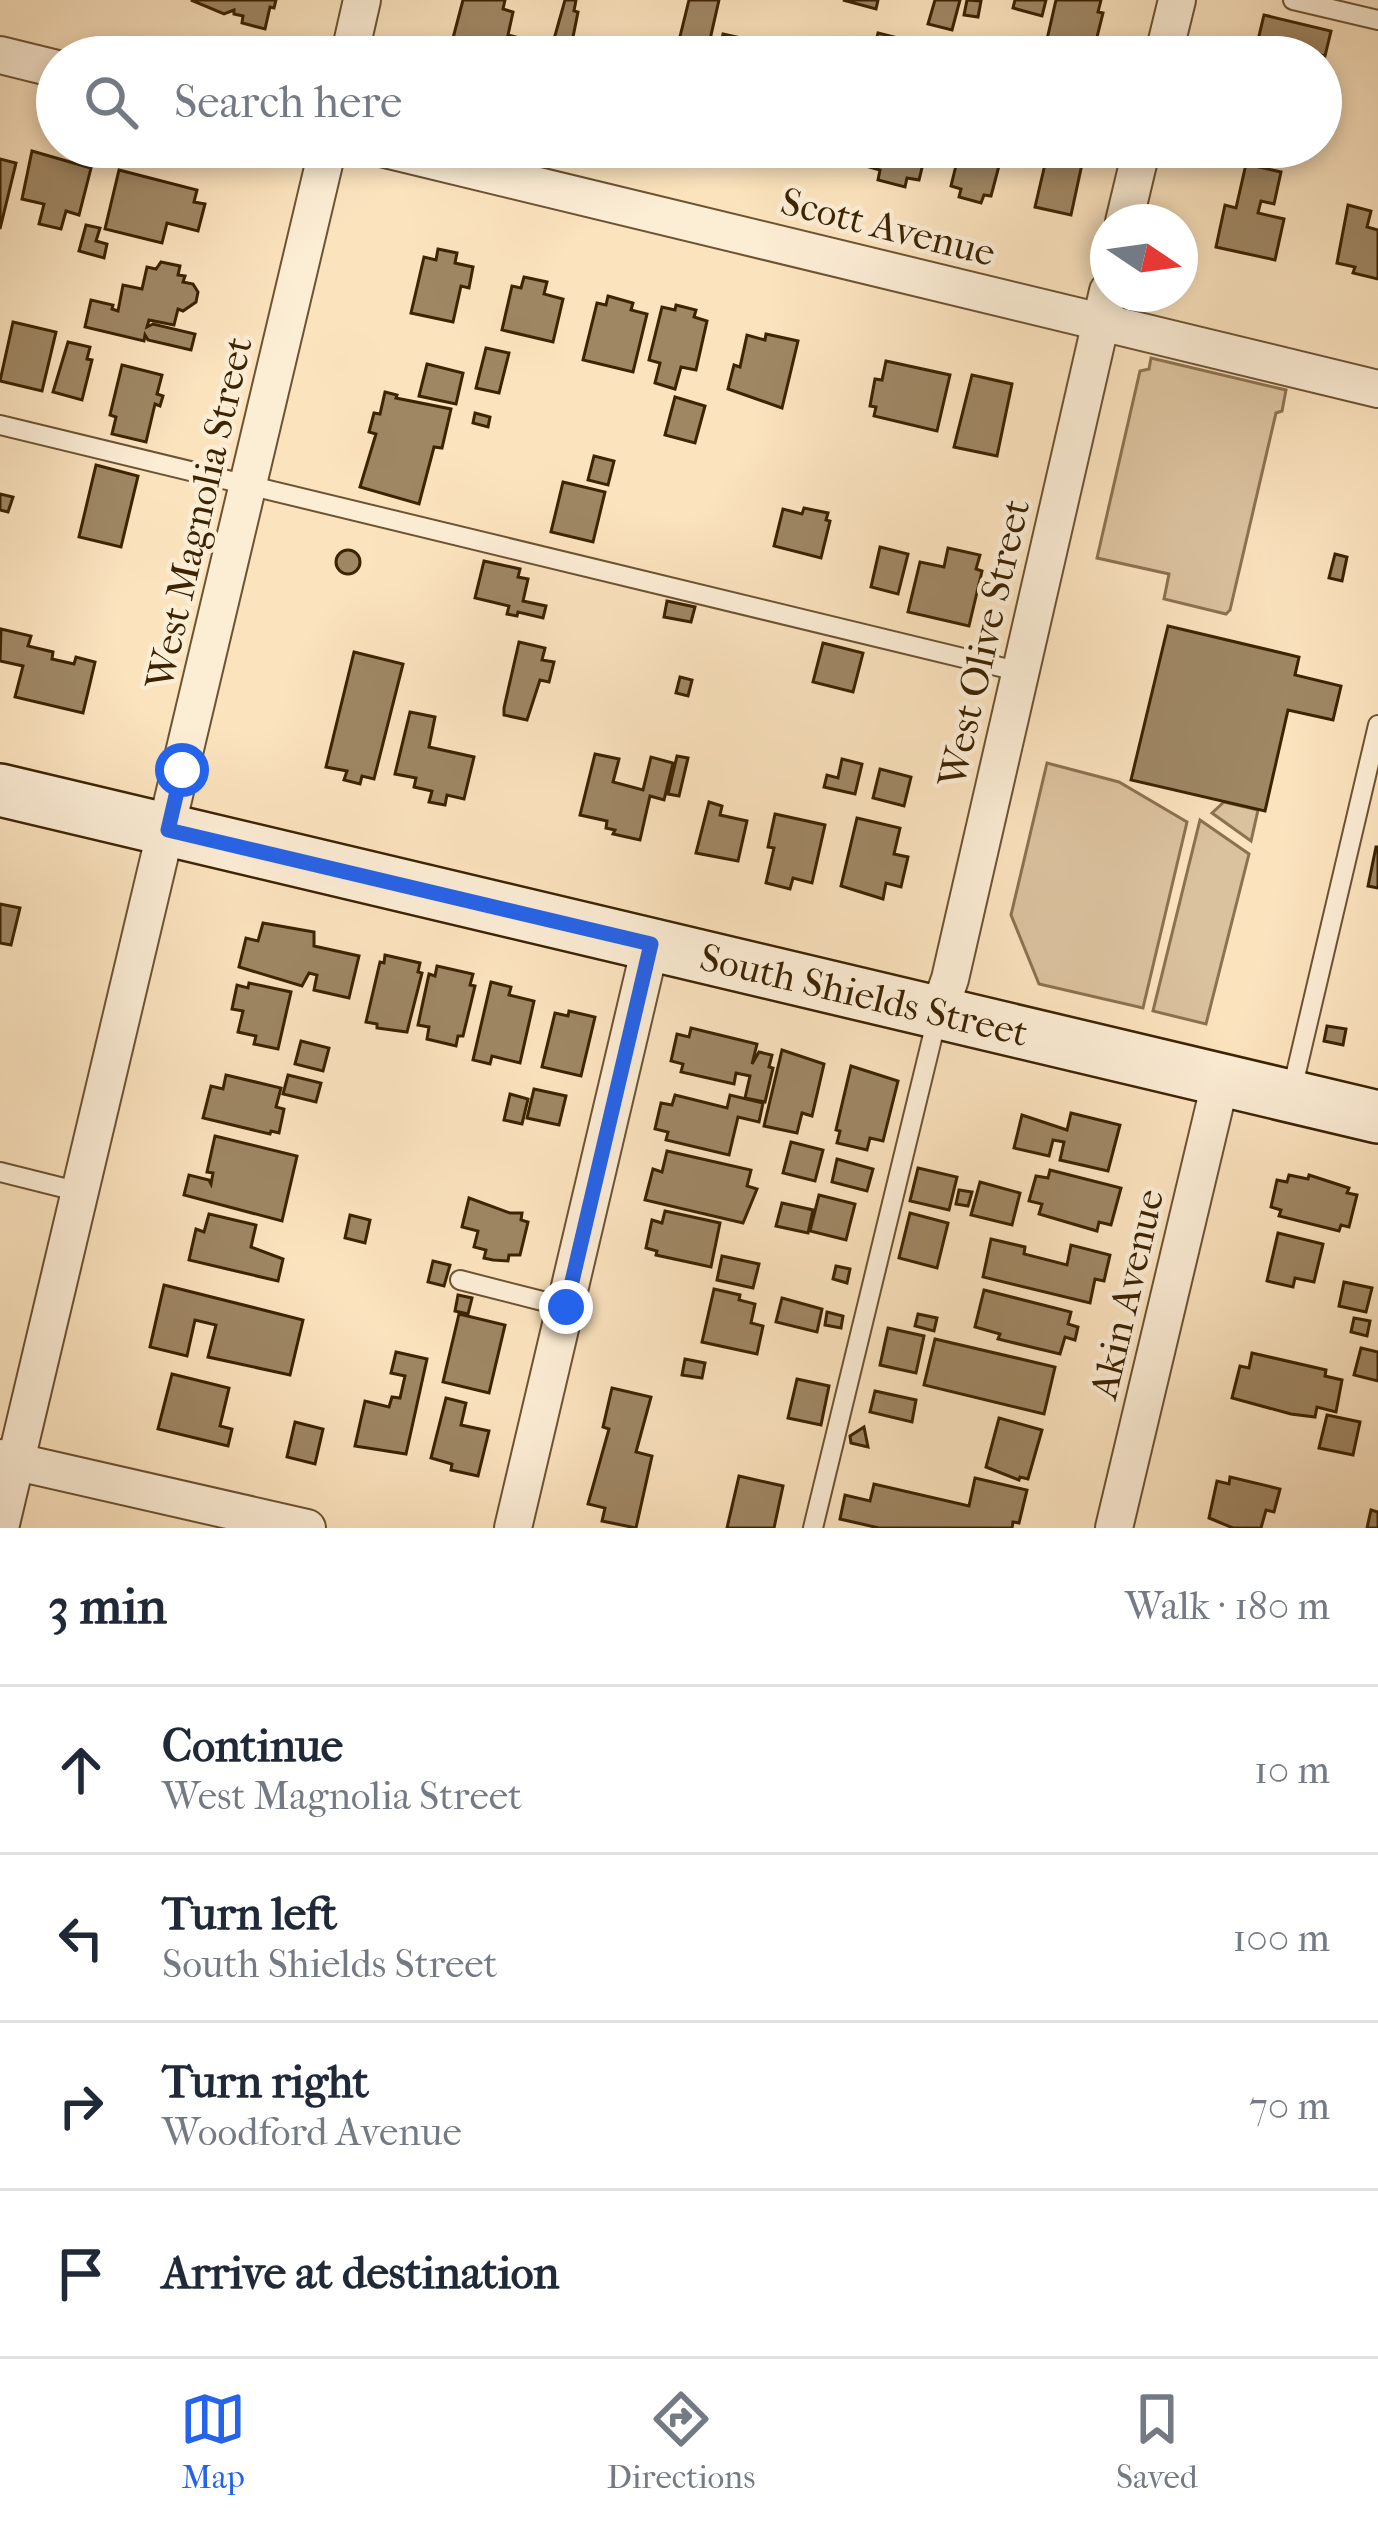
<!DOCTYPE html>
<meta charset="utf-8">
<style>
:root{--surface:#fff;--page:#f2f2f3;--text:#1f2937;--muted:#747a83;--line:#e0e1e3;--accent:#2563eb}
body{margin:0;font-family:"IM FELL French Canon",serif;background:var(--page);color:var(--text)}
.compass{position:absolute;left:1090px;top:204px;width:108px;height:108px;border-radius:50%;background:var(--surface);box-shadow:0 6px 18px #0003;rotate:103deg}
.stop{position:absolute;width:36px;height:36px;margin:-27px;border:9px solid #2563eb;border-radius:50%;background:#fff}
.stop.end{background:#2563eb;border-color:#fff;box-shadow:0 3px 12px #0008}
.list{margin:0;padding:0;list-style:none}
h2{display:flex;justify-content:space-between;align-items:center;height:156px;margin:0;padding:0 48px;font-size:51px}
h2 small{font-size:39px;font-weight:400;color:var(--muted)}
.list li{display:grid;grid-template-columns:78px 1fr auto;gap:36px;align-items:center;box-sizing:border-box;height:168px;padding:0 48px;border-top:3px solid var(--line)}
.list b{display:block;font-size:45px;white-space:nowrap}
.list p{margin:0;font-size:39px;white-space:nowrap;color:var(--muted)}
.list em{font-size:39px;font-style:normal;color:var(--muted)}
.icon{flex:none;width:66px;height:66px;fill:none;stroke:currentColor;stroke-width:2;stroke-linecap:round;stroke-linejoin:round}
.map{position:relative;flex:none;width:1378px;height:1528px;overflow:hidden}
.search{position:absolute;background:var(--surface);box-shadow:0 6px 18px #0003;left:36px;right:36px;top:36px;height:132px;display:flex;align-items:center;gap:30px;box-sizing:border-box;padding:0 42px;border-radius:66px;color:var(--muted);font-size:45px}
.sheet{height:828px;background:var(--surface)}
nav{display:flex;justify-content:space-around;align-items:center;box-sizing:border-box;height:168px;border-top:3px solid var(--line);background:var(--surface);font-size:33px;color:var(--muted)}
nav a{display:grid;justify-items:center;gap:6px}
nav .on{color:var(--accent)}
.map>svg:first-child{display:block}
.green{fill:#dbc29e;stroke:#8c7250;stroke-width:3}
.building{fill:#9f8764;stroke:#3c2302;stroke-width:3}
.lines{fill:none;stroke-linecap:round;stroke-linejoin:round}
.lane-casing{stroke:#6c5331;stroke-width:22}
.street-casing{stroke:#6c5331;stroke-width:40}
.secondary-casing{stroke:#3c2302;stroke-width:56}
.lane{stroke:#fcedd5;stroke-width:18}
.street{stroke:#fcedd5;stroke-width:36}
.secondary{stroke:#fcedd5;stroke-width:51}
.route{stroke:#2563eb;stroke-width:15}
.labels{text-anchor:middle;dominant-baseline:central;stroke-width:9;stroke-linejoin:round;paint-order:stroke}
.street-label{font-size:39px;fill:#3c2302;stroke:#fcedd5}
</style>
<div class="map">
<svg width="1378" height="1528" viewBox="0 0 1378 1528">
<rect width="100%" height="100%" fill="#fbe3be"/>
<filter id="stains"><feTurbulence type="fractalNoise" baseFrequency=".00167" numOctaves="4"/><feColorMatrix values="0 0 0 0 .2 0 0 0 0 .09 0 0 0 0 .02 0 0 0 .5 -.17"/></filter>
<radialGradient id="worn" r=".72"><stop offset=".6" stop-color="#630" stop-opacity="0"/><stop offset="1" stop-color="#630" stop-opacity=".3"/></radialGradient>
<g class="green">
<polygon points="1151,358 1286,390 1282,411 1276,413 1230,610 1226,614 1164,599 1169,574 1097,558 1140,371 1149,369"/>
<polygon points="1047,763 1119,782 1187,822 1143,1008 1039,984 1011,915"/>
<polygon points="1224,802 1258,810 1251,841 1212,813"/>
<polygon points="1200,820 1249,854 1206,1024 1153,1011"/>
</g>
<g class="building">
<polygon points="191,0 276,0 274,8 270,7 265,29 242,23 243,16 234,14 234,10 224,14"/>
<polygon points="463,0 505,0 503,9 513,12 508,35 516,37 511,57 448,57"/>
<polygon points="565,0 576,0 574,11 578,12 572,42 554,39"/>
<polygon points="689,0 719,0 706,57 675,57"/>
<polygon points="843,0 878,0 876,9"/>
<polygon points="935,0 960,0 952,30 928,24"/>
<polygon points="967,0 981,1 978,17 964,15"/>
<polygon points="1015,0 1046,0 1042,16 1013,8"/>
<polygon points="1056,0 1101,0 1098,12 1103,13 1092,57 1043,57"/>
<polygon points="1264,15 1331,31 1325,56 1293,48 1291,57 1254,57 1256,51 1261,52 1264,41 1258,40"/>
<polygon points="878,33 910,41 906,57 872,57"/>
<polygon points="723,34 754,41 750,57 718,57"/>
<polygon points="576,43 622,53 622,57 573,57"/>
<polygon points="830,43 848,47 846,57 826,57"/>
<polygon points="1321,66 1329,68 1321,104"/>
<polygon points="803,147 834,147 832,155"/>
<polygon points="873,147 927,147 919,180 907,178 905,187 878,180 880,170 869,167"/>
<polygon points="951,147 1004,147 991,196 984,195 981,203 959,197 961,189 951,186 960,149"/>
<polygon points="1049,147 1085,150 1071,215 1035,207"/>
<polygon points="32,151 91,168 79,215 66,211 61,229 39,224 44,204 22,199"/>
<polygon points="0,159 16,163 0,229"/>
<polygon points="1246,164 1281,172 1274,204 1261,201 1258,213 1284,219 1275,260 1216,247 1225,205 1236,208"/>
<polygon points="119,170 197,190 194,202 205,204 198,231 167,223 162,243 105,229"/>
<polygon points="1348,205 1371,211 1367,227 1378,230 1378,279 1353,273 1355,267 1337,263"/>
<polygon points="86,225 100,228 96,241 107,244 104,258 79,251"/>
<polygon points="438,249 457,253 455,263 473,267 469,288 461,286 453,322 411,313 424,257 436,260"/>
<polygon points="161,262 180,266 178,275 185,276 183,282 193,284 198,292 196,302 183,311 178,309 174,325 149,320 147,327 153,324 195,334 191,350 148,340 145,335 144,341 85,327 91,300 113,305 112,309 118,311 123,285 142,289 147,267 156,269"/>
<polygon points="524,277 547,282 544,294 563,299 553,342 502,330 512,286 521,288"/>
<polygon points="608,296 633,303 631,310 647,314 633,372 583,360 597,303 606,305"/>
<polygon points="676,305 696,310 694,317 707,321 696,370 681,367 675,389 655,383 660,363 649,360 662,307 675,310"/>
<polygon points="13,322 56,332 42,391 0,381"/>
<polygon points="766,334 798,341 782,408 728,389 734,365 740,367 747,335 765,340"/>
<polygon points="68,342 90,347 87,359 92,360 82,400 53,392"/>
<polygon points="486,348 509,353 499,393 476,388"/>
<polygon points="886,361 950,375 937,431 874,416 876,407 870,406 875,379 882,380"/>
<polygon points="427,364 463,373 456,404 419,396"/>
<polygon points="122,365 162,375 157,394 163,396 160,406 155,404 146,442 112,434 116,417 110,415"/>
<polygon points="972,375 1012,384 997,456 954,447"/>
<polygon points="385,392 397,395 396,398 451,409 442,448 434,447 419,504 360,487 376,434 369,432 374,413 380,414"/>
<polygon points="675,397 705,406 695,443 665,435"/>
<polygon points="475,413 490,417 488,427 473,423"/>
<polygon points="594,456 614,461 608,485 588,480"/>
<polygon points="96,465 138,476 121,547 79,537"/>
<polygon points="563,482 605,492 593,542 551,532"/>
<polygon points="0,494 13,497 8,512 0,510"/>
<polygon points="804,508 828,513 826,520 830,521 821,558 774,546 783,509 802,514"/>
<polygon points="880,547 908,554 898,594 871,587"/>
<polygon points="948,548 980,555 976,569 982,571 969,626 908,612 920,562 944,567"/>
<circle cx="348" cy="562" r="12"/>
<polygon points="1335,554 1347,557 1342,581 1329,578"/>
<polygon points="484,561 520,569 518,577 528,579 523,601 546,606 543,618 518,612 517,616 507,614 509,606 475,598"/>
<polygon points="667,601 695,607 691,622 664,617"/>
<polygon points="1168,626 1299,657 1295,675 1341,686 1333,720 1288,710 1265,811 1131,780"/>
<polygon points="1,629 31,636 28,646 53,652 52,659 74,664 76,657 95,662 83,713 15,697 23,666 0,661"/>
<polygon points="519,642 545,648 542,660 554,662 549,682 540,680 527,720 504,715 504,708"/>
<polygon points="823,643 863,653 853,692 813,682"/>
<polygon points="354,652 403,664 374,779 362,776 360,784 344,780 347,771 326,767"/>
<polygon points="680,677 692,680 688,696 676,693"/>
<polygon points="410,712 435,717 429,747 474,757 464,799 447,795 445,805 429,802 432,791 414,787 416,778 395,774"/>
<polygon points="595,754 619,759 613,782 643,790 651,757 673,763 664,800 650,796 640,840 613,834 615,830 606,828 607,821 580,815"/>
<polygon points="677,756 688,758 679,796 668,794"/>
<polygon points="842,759 862,764 855,794 824,787 827,775 838,778"/>
<polygon points="880,769 911,777 904,806 873,798"/>
<polygon points="709,802 722,806 720,815 747,821 738,861 696,853"/>
<polygon points="775,814 825,825 812,883 793,878 790,889 766,883 774,848 768,847"/>
<polygon points="857,818 900,828 894,854 908,857 901,887 886,883 883,899 841,886"/>
<polygon points="1376,847 1378,847 1378,888 1368,886"/>
<polygon points="0,904 20,908 11,945 0,943"/>
<polygon points="263,923 314,932 314,946 359,956 349,998 314,990 317,975 309,973 302,986 239,967 246,938 258,941"/>
<polygon points="385,955 420,963 418,972 422,973 407,1032 377,1028 377,1024 366,1022 380,962 384,963"/>
<polygon points="437,966 473,974 470,985 475,986 463,1036 458,1036 456,1046 427,1039 429,1027 418,1025 429,974 435,976"/>
<polygon points="491,982 511,987 509,995 534,1001 520,1063 492,1056 490,1064 473,1060"/>
<polygon points="249,983 291,992 278,1049 254,1044 256,1036 238,1032 243,1011 232,1009 237,985 248,988"/>
<polygon points="569,1011 595,1017 581,1076 542,1067 555,1013 568,1016"/>
<polygon points="1327,1026 1346,1029 1343,1045 1324,1041"/>
<polygon points="691,1028 757,1044 752,1064 759,1052 772,1055 769,1067 773,1068 765,1102 745,1098 750,1076 736,1073 734,1084 681,1072 683,1064 671,1061 677,1034 689,1037"/>
<polygon points="301,1041 329,1048 323,1071 295,1064"/>
<polygon points="782,1050 824,1064 812,1116 802,1113 797,1133 764,1126"/>
<polygon points="851,1066 898,1081 883,1141 870,1138 867,1150 837,1143 840,1131 836,1130"/>
<polygon points="226,1075 281,1088 276,1107 284,1109 279,1133 271,1131 270,1134 203,1118 211,1086 223,1089"/>
<polygon points="288,1075 321,1083 316,1102 283,1094"/>
<polygon points="534,1089 566,1096 559,1125 527,1118"/>
<polygon points="510,1094 528,1099 522,1124 504,1120"/>
<polygon points="675,1095 727,1108 730,1095 763,1103 759,1122 738,1117 729,1155 666,1140 668,1132 655,1129 661,1103 672,1105"/>
<polygon points="1071,1113 1120,1125 1108,1171 1060,1160 1064,1142 1053,1140 1049,1156 1014,1148 1022,1115 1067,1130"/>
<polygon points="215,1136 297,1156 282,1221 184,1195 189,1175 209,1180 211,1184 213,1173 207,1172"/>
<polygon points="791,1142 823,1150 815,1181 783,1173"/>
<polygon points="667,1151 751,1170 747,1186 757,1189 743,1223 645,1200 653,1169 662,1172"/>
<polygon points="837,1159 873,1169 867,1191 832,1182"/>
<polygon points="918,1168 957,1177 949,1210 910,1201"/>
<polygon points="1050,1170 1121,1188 1111,1225 1099,1222 1097,1231 1039,1214 1042,1204 1029,1201 1036,1176 1048,1178"/>
<polygon points="1289,1175 1308,1179 1309,1175 1349,1188 1347,1193 1357,1195 1349,1227 1341,1225 1339,1231 1279,1216 1281,1210 1271,1207 1277,1180 1287,1182"/>
<polygon points="980,1182 1020,1193 1012,1225 971,1215"/>
<polygon points="959,1190 972,1192 968,1206 956,1204"/>
<polygon points="819,1195 855,1204 846,1240 810,1231"/>
<polygon points="469,1198 510,1213 522,1213 521,1220 528,1222 520,1255 509,1255 508,1261 493,1260 484,1258 486,1250 474,1247 478,1231 462,1227"/>
<polygon points="782,1203 813,1210 808,1233 776,1226"/>
<polygon points="665,1211 720,1223 711,1267 656,1255 657,1251 646,1248 652,1220 662,1223"/>
<polygon points="910,1213 948,1223 937,1268 899,1258"/>
<polygon points="209,1214 256,1225 251,1247 283,1259 278,1281 189,1260 196,1229 204,1232"/>
<polygon points="350,1215 370,1220 365,1243 345,1238"/>
<polygon points="1278,1233 1323,1244 1314,1282 1295,1278 1293,1287 1267,1281"/>
<polygon points="991,1239 1025,1247 1024,1254 1067,1265 1071,1245 1110,1255 1104,1281 1095,1279 1090,1303 983,1277"/>
<polygon points="722,1256 759,1264 753,1288 717,1280"/>
<polygon points="433,1261 450,1265 444,1286 428,1282"/>
<polygon points="836,1266 850,1269 847,1283 833,1279"/>
<polygon points="1344,1282 1372,1288 1366,1312 1339,1306"/>
<polygon points="164,1285 303,1320 290,1375 208,1357 216,1325 195,1320 187,1356 150,1347"/>
<polygon points="714,1289 740,1295 739,1300 755,1304 751,1323 763,1326 757,1354 702,1342"/>
<polygon points="984,1290 1071,1312 1068,1324 1078,1327 1075,1340 1065,1337 1060,1354 998,1339 1000,1334 975,1327"/>
<polygon points="458,1295 472,1298 468,1314 455,1311"/>
<polygon points="782,1298 822,1309 817,1332 776,1322"/>
<polygon points="827,1312 843,1316 841,1328 825,1325"/>
<polygon points="459,1314 505,1325 489,1393 443,1382"/>
<polygon points="918,1314 937,1318 934,1331 915,1326"/>
<polygon points="1354,1318 1370,1321 1367,1336 1351,1332"/>
<polygon points="888,1328 924,1336 916,1373 880,1365"/>
<polygon points="935,1339 1055,1367 1044,1414 924,1385"/>
<polygon points="1361,1348 1378,1352 1378,1381 1354,1375"/>
<polygon points="396,1352 427,1359 406,1454 355,1446 365,1401 389,1407 392,1397 400,1398 405,1376 391,1373"/>
<polygon points="1252,1353 1326,1370 1325,1376 1342,1380 1336,1412 1317,1407 1315,1417 1291,1414 1232,1398 1240,1366 1249,1368"/>
<polygon points="685,1359 705,1363 702,1378 682,1375"/>
<polygon points="172,1374 229,1388 220,1426 232,1429 228,1446 158,1429"/>
<polygon points="797,1379 829,1386 821,1425 788,1418"/>
<polygon points="612,1388 651,1397 636,1452 652,1456 636,1528 602,1521 605,1508 588,1504 609,1429 603,1427"/>
<polygon points="875,1391 916,1400 912,1422 870,1412"/>
<polygon points="446,1398 466,1403 461,1425 489,1431 478,1476 451,1470 452,1464 431,1458"/>
<polygon points="1327,1415 1360,1422 1353,1455 1319,1448"/>
<polygon points="999,1418 1042,1430 1028,1479 1020,1477 1019,1480 986,1467"/>
<polygon points="295,1422 323,1429 315,1464 287,1457"/>
<polygon points="864,1427 868,1447 851,1443 850,1436"/>
<polygon points="739,1476 783,1486 774,1528 727,1528"/>
<polygon points="1230,1477 1280,1489 1274,1512 1266,1510 1261,1528 1233,1528 1209,1518 1217,1481 1229,1484"/>
<polygon points="975,1478 1027,1490 1019,1523 1013,1522 1012,1528 879,1528 840,1519 845,1495 870,1501 874,1484 969,1506"/>
<polygon points="1371,1510 1378,1512 1378,1528 1367,1528"/>
</g>
<g class="lines">
<g class="lane-casing">
<g id="lane">
<polyline points="1293,0 1378,20"/>
<polyline points="0,425 1021,672"/>
<polyline points="1291,1094 1378,725"/>
<polyline points="0,1172 80,1192"/>
<polyline points="460,1280 566,1307"/>
<polyline points="813,1528 938,1014"/>
</g>
</g>
<g class="street-casing">
<g id="street">
<polyline points="0,55 57,69"/>
<polyline points="349,57 362,0"/>
<polyline points="1163,57 1177,0"/>
<polyline points="377,147 1378,389"/>
<polyline points="1124,222 1142,147"/>
<polyline points="938,1013 950,979 1108,291"/>
<polyline points="0,1458 307,1528"/>
<polyline points="0,1528 328,147"/>
<polyline points="513,1528 651,943"/>
<polyline points="1114,1528 1221,1079"/>
</g>
</g>
<g class="secondary-casing">
<g id="secondary">
<path id="s1" d="M0,790l1378,327"/>
</g>
</g>
<use href="#lane" class="lane"/>
<use href="#street" class="street"/>
<use href="#secondary" class="secondary"/>
</g>
<g class="lines">
<polyline class="route" points="182,770 168,830 651,944 566,1307"/>
</g>
<g class="labels">
<g class="street-label">
<text transform="translate(888 227) rotate(14)">Scott Avenue</text>
<text transform="translate(199 513) rotate(-77)">West Magnolia Street</text>
<text transform="translate(984 643) rotate(-77)">West Olive Street</text>
<text stroke="none"><textPath href="#s1" startOffset="888">South Shields Street</textPath></text>
<text transform="translate(1127 1294) rotate(-77)">Akin Avenue</text>
</g>
</g>
<rect width="100%" height="100%" filter="url(#stains)"/>
<rect width="100%" height="100%" fill="url(#worn)"/>
</svg>
<svg class="compass" viewBox="-18 -18 36 36"><path d="M0-13l5 13h-10z" fill="#e53935"/><path d="M0 13l5-13h-10z" fill="#747a83"/></svg>
<div class="stop" style="left:182px;top:770px"></div>
<div class="stop end" style="left:566px;top:1307px"></div>
<div class="search"><svg class="icon" aria-label="search" viewBox="0 0 24 24"><circle cx="10" cy="10" r="6"/><path d="M15 15l6 6"/></svg>Search here</div>
</div>
<section class="sheet">
<h2>3 min<small>Walk · 180 m</small></h2>
<ul class="list">
<li><svg class="icon" aria-label="ahead" viewBox="0 0 24 24"><path d="M12 20V5M6 11l6-6 6 6"/></svg><div><b>Continue</b><p>West Magnolia Street</p></div><em>10 m</em></li>
<li><svg class="icon" aria-label="left" viewBox="0 0 24 24"><path d="M17 20v-9H6M10 6l-5 5 5 5"/></svg><div><b>Turn left</b><p>South Shields Street</p></div><em>100 m</em></li>
<li><svg class="icon" aria-label="right" viewBox="0 0 24 24"><path d="M7 20v-9h11M14 6l5 5-5 5"/></svg><div><b>Turn right</b><p>Woodford Avenue</p></div><em>70 m</em></li>
<li><svg class="icon" aria-label="arrive" viewBox="0 0 24 24"><path d="M6 21V4h12l-3 4 3 4H6"/></svg><div><b>Arrive at destination</b></div></li>
</ul>
</section>
<nav>
<a class="on"><svg class="icon" aria-label="map" viewBox="0 0 24 24"><path d="M3 6l6-2 6 2 6-2v14l-6 2-6-2-6 2zM9 4v14M15 6v14"/></svg>Map</a>
<a><svg class="icon" aria-label="directions" viewBox="0 0 24 24"><path d="M12 3l9 9-9 9-9-9zM9 14v-3h6M13 9l2 2-2 2"/></svg>Directions</a>
<a><svg class="icon" aria-label="saved" viewBox="0 0 24 24"><path d="M7 4h10v16l-5-4-5 4z"/></svg>Saved</a>
</nav>
